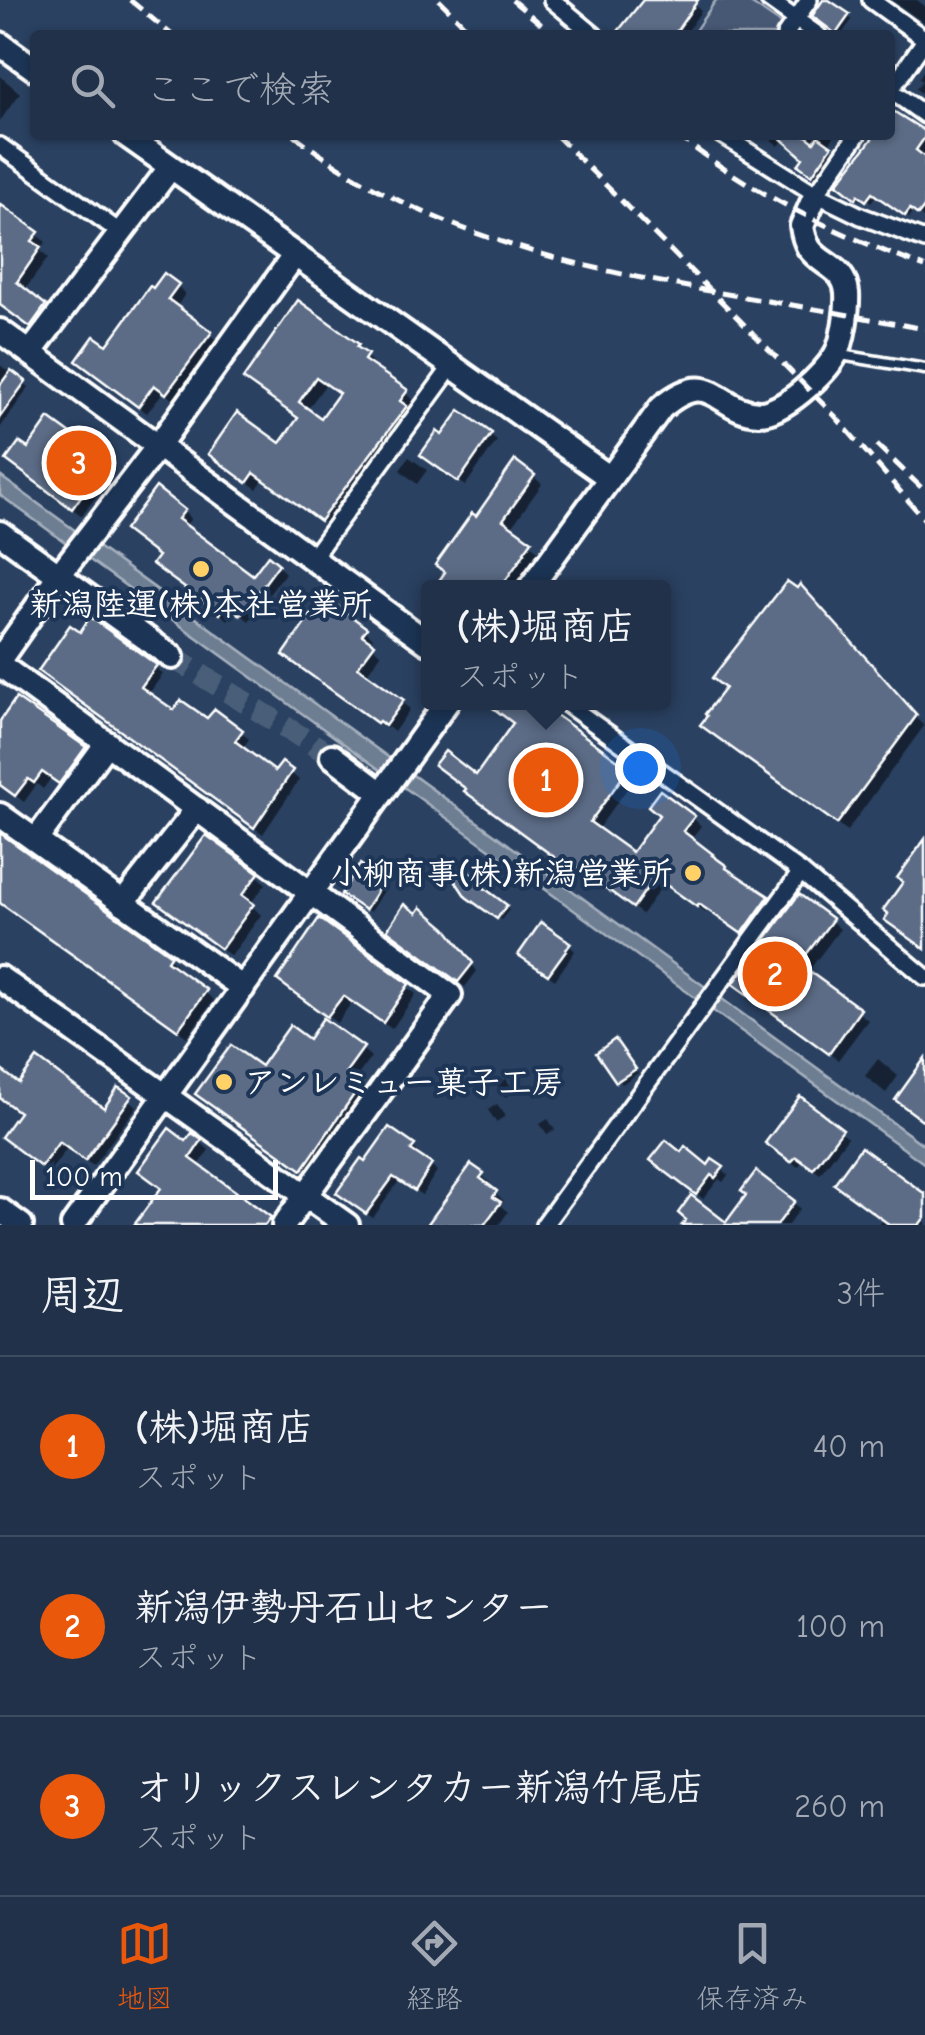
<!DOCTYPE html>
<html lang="ja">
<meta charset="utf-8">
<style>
:root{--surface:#203149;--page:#2d3d53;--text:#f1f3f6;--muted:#a2a9b4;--line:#3d4c61;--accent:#ea580c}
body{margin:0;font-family:"Comic Neue","Klee One",sans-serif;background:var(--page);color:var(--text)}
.scale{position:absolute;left:30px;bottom:25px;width:248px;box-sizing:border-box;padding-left:10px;border:5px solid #fff;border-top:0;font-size:28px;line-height:35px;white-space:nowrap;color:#fff;-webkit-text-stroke:8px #1d3557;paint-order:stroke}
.you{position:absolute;left:640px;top:768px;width:35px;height:35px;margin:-25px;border:8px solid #fff;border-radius:50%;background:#1a73e8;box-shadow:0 0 0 15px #1a73e833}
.badge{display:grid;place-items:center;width:65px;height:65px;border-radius:50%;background:var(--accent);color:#fff;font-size:32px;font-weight:700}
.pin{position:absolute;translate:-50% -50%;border:5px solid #fff;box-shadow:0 2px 10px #0006}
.popup{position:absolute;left:421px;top:580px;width:250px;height:130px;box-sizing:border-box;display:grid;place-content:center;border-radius:10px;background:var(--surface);filter:drop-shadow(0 2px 8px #0005);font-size:32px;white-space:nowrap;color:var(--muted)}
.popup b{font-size:38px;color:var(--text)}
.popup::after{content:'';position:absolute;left:50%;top:100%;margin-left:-20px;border:20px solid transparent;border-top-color:var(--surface)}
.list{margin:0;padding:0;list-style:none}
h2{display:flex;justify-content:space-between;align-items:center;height:130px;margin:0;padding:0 40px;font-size:42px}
h2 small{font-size:32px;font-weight:400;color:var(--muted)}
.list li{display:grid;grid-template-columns:65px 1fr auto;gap:30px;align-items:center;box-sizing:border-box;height:180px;padding:0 40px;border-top:2px solid var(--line)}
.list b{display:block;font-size:38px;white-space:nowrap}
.list p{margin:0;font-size:32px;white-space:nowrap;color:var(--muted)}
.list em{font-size:32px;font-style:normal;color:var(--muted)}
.icon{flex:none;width:55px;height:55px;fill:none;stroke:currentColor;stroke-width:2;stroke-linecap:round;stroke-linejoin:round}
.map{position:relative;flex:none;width:925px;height:1225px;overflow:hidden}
.search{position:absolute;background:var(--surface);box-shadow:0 2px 8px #0004;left:30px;right:30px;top:30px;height:110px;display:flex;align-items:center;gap:25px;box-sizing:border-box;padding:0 35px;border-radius:10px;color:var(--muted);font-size:38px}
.sheet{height:670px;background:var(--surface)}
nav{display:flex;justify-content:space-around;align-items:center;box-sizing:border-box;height:140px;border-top:2px solid var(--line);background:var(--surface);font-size:28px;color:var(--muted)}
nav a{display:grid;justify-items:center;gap:5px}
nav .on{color:var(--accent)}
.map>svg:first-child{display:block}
.green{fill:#465975;stroke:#a2acba;stroke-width:2.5}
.water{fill:#6d7d92;stroke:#a7b1be;stroke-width:2.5}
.shadow{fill:#0007;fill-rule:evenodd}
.building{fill:#5b6c86;stroke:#fff;stroke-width:2.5;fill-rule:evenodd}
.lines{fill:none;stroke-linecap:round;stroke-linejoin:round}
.secondary-tunnel{stroke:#4a5e79;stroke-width:22;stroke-dasharray:22 11;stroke-linecap:butt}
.lane-casing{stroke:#fff;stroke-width:15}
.street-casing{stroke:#fff;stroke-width:22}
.secondary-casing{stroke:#fff;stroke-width:30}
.lane{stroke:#1d3557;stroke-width:8}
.street{stroke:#1d3557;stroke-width:15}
.secondary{stroke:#1d3557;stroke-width:22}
.rail{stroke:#fff;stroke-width:5;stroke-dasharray:15 8;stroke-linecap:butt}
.poi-dot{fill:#ffd166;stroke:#1d3557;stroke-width:4}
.labels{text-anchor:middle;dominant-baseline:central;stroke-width:8;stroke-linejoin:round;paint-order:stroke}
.poi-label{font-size:32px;font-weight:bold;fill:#fff;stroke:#1d3557}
</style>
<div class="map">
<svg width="925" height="1225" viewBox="0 0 925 1225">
<rect width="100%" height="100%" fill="#2a4161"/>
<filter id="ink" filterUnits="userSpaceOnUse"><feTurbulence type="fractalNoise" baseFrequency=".01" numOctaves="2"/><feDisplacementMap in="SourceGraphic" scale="20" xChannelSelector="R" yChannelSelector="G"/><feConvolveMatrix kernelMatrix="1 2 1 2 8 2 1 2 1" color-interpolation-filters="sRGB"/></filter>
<g filter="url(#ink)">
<polygon class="green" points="716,0 746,0 787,28 782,35 692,35"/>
<polygon class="water" points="0,476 925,1146 925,1164 0,495"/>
<g class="shadow">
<polygon points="640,0 688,0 701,11 685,35 618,35 644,3"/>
<polygon points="892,0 917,0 925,6 925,24"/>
<polygon points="848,16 852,20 841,35 818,20"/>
<polygon points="925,68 925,96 916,89 922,81 919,78"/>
<polygon points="0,76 20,93 0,121"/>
<polygon points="890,112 925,135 925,219 914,211 909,218 877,194 871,202 863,197 860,200 840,184 878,135 890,135"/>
<polygon points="765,135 835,135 828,146 834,151 817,177 805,168 806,158 784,139 779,146"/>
<polygon points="0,207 46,242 40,250 48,258 24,291 53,315 39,334 0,305"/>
<polygon points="177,286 185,294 176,308 219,342 175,401 163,392 147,413 87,369"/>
<path d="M357,345l17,20 -2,3 42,32 -6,10 6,6 -84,111 -67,-47 -6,9 -38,-27 61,-16 20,-26 -46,-33zM326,384l15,10 -20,27 -14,-11z"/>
<polygon points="0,365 29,387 0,428"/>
<polygon points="461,413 497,441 465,486 430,460"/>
<polygon points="409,457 427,470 417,484 400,470"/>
<polygon points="9,460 105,462 114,470 82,516"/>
<polygon points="534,477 542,484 511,528 538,551 513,588 437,588 476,519"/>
<polygon points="184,511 191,519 184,527 254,579 278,566 285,573 249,621 235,610 228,620 163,571 161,557 134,537"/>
<polygon points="808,596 924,726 847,831 712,733"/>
<polygon points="365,630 373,638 369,643 381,654 366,675 410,709 394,732 388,727 386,729 294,663"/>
<polygon points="156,667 163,674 148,695 175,713 208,722 215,712 249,739 242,749 275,774 282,765 299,780 263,834 49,678"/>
<polygon points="0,725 84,749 92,756 67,790 51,778 43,789 37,784 24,802 0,784"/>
<polygon points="627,770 635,778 597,830 633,856 693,818 701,826 690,840 732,875 775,906 751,940 708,910 706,913 664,883 642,914 572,864 570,867 475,799 476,779"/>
<polygon points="0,835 169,957 177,966 175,969 214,1000 187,1037 0,903"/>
<polygon points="361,868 386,886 370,912 348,897"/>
<polygon points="257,875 266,884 250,904 261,915 231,956 168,910"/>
<polygon points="479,888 509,910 501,920 472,899"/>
<polygon points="418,916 452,937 477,971 465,987 396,936"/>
<polygon points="831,921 840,929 807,973 868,1020 838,1060 745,992"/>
<polygon points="319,922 416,994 392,1029 352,1002 337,1023 288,988"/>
<polygon points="569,945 575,951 555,980 528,961"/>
<polygon points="310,1042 362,1049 371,1057 354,1081 369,1094 311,1176 206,1102"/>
<polygon points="618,1046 638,1073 622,1084 599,1053"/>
<polygon points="878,1059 898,1076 886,1093 865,1076"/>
<polygon points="0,1072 20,1086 105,1112 119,1091 137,1106 93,1166 68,1147 49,1173 11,1144 21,1113 0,1098"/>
<polygon points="506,1079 514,1091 505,1097 497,1085"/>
<polygon points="800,1100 848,1137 820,1174 803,1161 798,1167 774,1148"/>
<polygon points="497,1104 506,1116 496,1122 488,1110"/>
<polygon points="548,1119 555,1130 547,1134 540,1124"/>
<polygon points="390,1131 413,1147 419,1153 416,1156 437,1171 422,1195 399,1181 373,1218 345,1198"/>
<polygon points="200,1142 209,1150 198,1167 276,1225 137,1225 163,1189 187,1144"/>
<polygon points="660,1166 722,1169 728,1175 723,1182 719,1179 703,1199"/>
<polygon points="482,1175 491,1184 488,1187 504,1201 501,1206 508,1212 499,1225 430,1225"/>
<polygon points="837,1184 925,1197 925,1225 879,1225 883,1220"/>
<polygon points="794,1203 800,1209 788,1225 727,1225"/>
</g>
<g class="building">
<polygon points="643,0 698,0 674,35 615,35"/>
<polygon points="823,0 829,0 850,14 836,34 812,16"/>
<polygon points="890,109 925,131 925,137 916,150 925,157 925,206 918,215 910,209 905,216 872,193 866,201 858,195 856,199 837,184 875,135 890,135"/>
<polygon points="777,135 805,135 814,142 818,136 832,146 812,175 798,165 803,158"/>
<polygon points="0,204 39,232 32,241 41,247 17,282 46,305 30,327 0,305"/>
<polygon points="164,273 179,284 168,299 212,332 166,394 154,385 138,407 76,361 94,336 107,345 150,286 153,288"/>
<path d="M298,300l61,44 -2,3 11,7 -4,6 44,30 -8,11 7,5 -87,115 -66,-48 -7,10 -39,-29 29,-42 43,31 18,-25 -55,-39zM316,377l23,16 -18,25 -22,-16z"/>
<polygon points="11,370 26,381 0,417 0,385"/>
<polygon points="460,410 492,433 458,482 420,455 437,431 442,435"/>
<polygon points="49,418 107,460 72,509 6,460 19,442 28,448"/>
<polygon points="515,460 535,475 503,520 532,541 524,552 525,553 500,588 434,588 445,572 435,565 472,513 476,516"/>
<polygon points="156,487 185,510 178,519 253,575 268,555 279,564 241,615 226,605 220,614 152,564 158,556 124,530"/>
<polygon points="787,581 797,588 800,584 917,715 837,824 700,725 707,716 705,714 725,688 712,678"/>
<polygon points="324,596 367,628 362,635 375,644 358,667 404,700 385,726 379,721 377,723 283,655"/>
<polygon points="90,617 157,665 141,687 174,710 181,700 207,718 215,709 243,730 235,741 275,771 282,762 293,770 254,828 38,671 70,625 80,632"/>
<polygon points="16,698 86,747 59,784 42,772 34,783 28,779 15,796 0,785 0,721"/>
<polygon points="485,702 538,702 629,768 590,822 632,852 659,815 648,806 660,790 695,816 683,831 713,854 712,855 727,866 726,868 769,896 742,934 699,904 697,907 655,877 633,908 564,858 561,862 464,791 466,789 434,765 445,751 476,775 513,723"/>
<polygon points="0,833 171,955 167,961 207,990 178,1030 0,903"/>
<polygon points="206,835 259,873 242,895 254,904 221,949 156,902"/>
<polygon points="925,839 925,949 884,920 888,914 883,910 903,882 897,878"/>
<polygon points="360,864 384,880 365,910 341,894"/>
<polygon points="464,866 479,884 507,905 497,919 466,897 452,876"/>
<polygon points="799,894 833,919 799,964 861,1009 829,1054 733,984"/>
<polygon points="404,904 417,913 421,907 446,928 473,963 458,982 387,930"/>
<polygon points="319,918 409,984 383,1023 343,996 327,1017 277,980"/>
<polygon points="541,922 571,943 548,975 518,955"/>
<polygon points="323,1018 364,1047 346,1072 362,1083 302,1170 195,1094 231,1045 261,1066 290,1025 309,1039"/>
<polygon points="615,1039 636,1069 616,1082 596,1053"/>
<polygon points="37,1058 104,1108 118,1087 132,1096 85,1161 59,1142 41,1167 1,1137 19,1112 0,1098 0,1069 19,1083"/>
<polygon points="925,1058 925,1122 895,1100"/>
<polygon points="800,1096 843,1129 813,1169 796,1157 791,1162 765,1143"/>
<polygon points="389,1127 415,1145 411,1150 432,1164 415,1191 393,1177 366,1214 336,1193 361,1158 365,1161"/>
<polygon points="169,1128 186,1141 192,1133 202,1140 190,1158 271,1217 265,1225 134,1225 161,1188 138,1171"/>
<polygon points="666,1140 681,1152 685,1146 708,1165 712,1159 724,1167 715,1178 711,1175 696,1195 650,1160"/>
<polygon points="861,1147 925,1194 925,1217 919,1225 890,1225 834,1184"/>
<polygon points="471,1164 484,1173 480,1178 497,1191 493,1197 501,1202 484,1225 427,1225"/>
<polygon points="756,1171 795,1201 777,1225 682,1225 686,1220 678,1213 691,1195 726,1222 746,1195 741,1191"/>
</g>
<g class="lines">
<polyline class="secondary-tunnel" points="172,657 332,756"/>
<g class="lane-casing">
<polyline id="lane" points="841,355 925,369"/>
</g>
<g class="street-casing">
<g id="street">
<polyline points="552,0 594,35"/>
<polyline points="769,0 818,35"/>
<polyline points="871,0 925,39"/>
<polyline points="785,35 809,0"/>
<polyline points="890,90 925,115"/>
<polyline points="890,91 925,40"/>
<polyline points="722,135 816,194 861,216 925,240"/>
<polyline points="0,146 121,233"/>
<polyline points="816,194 857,135"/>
<polyline points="312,558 452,366"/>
<polyline points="564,702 801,872 925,977"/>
<polyline points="544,1225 801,872"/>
</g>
</g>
<g class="secondary-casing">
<g id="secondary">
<polyline points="0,44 35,69"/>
<polyline points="126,135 610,478"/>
<polyline points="0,331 428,643"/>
<polyline points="30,353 170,168"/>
<polyline points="0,533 172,657"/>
<path d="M530,588l131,-180c51,-44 56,4 98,5 23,1 66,-39 77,-59 7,-11 12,-47 11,-61 -2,-26 -26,-27 -38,-45 -4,-7 -6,-15 -7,-22l14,-32"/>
<polyline points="0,659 59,575 158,446 294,256"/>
<polyline points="0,665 450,995 284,1225"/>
<polyline points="332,756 381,793"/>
<polyline points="0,815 243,988"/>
<polyline points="36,840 107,743"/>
<polyline points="123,903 197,809"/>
<polyline points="0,978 347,1225"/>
<polyline points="0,1210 21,1225"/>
<polyline points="73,1225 447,702"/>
</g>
</g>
<use href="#lane" class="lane"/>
<use href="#street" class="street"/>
<use href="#secondary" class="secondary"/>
<g class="rail">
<polyline points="130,0 172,35"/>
<polyline points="439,0 474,35"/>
<polyline points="512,0 554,35"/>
<path d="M294,135c154,120 347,144 533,176 33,6 65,12 98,18"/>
<polyline points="556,135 835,416 925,520"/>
<path d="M677,135c74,58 160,99 248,132"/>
<polyline points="877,445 925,491"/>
</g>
</g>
</g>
<g class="poi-dot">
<circle cx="201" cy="569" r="10"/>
<circle cx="693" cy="873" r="10"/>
<circle cx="224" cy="1082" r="10"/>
</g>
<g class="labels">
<g class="poi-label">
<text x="201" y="604">新潟陸運(株)本社営業所</text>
<text x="673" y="873" text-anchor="end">小柳商事(株)新潟営業所</text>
<text x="244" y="1082" text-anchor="start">アンレミュー菓子工房</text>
</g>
</g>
</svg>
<div class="scale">100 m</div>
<div class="you"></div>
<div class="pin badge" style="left:546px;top:780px">1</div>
<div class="popup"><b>(株)堀商店</b>スポット</div>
<div class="pin badge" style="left:775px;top:974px">2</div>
<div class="pin badge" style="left:79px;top:463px">3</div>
<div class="search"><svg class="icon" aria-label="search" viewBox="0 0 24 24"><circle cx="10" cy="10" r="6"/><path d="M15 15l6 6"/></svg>ここで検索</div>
</div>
<section class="sheet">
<h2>周辺<small>3件</small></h2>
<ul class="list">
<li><span class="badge">1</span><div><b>(株)堀商店</b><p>スポット</p></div><em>40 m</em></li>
<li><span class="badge">2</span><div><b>新潟伊勢丹石山センター</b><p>スポット</p></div><em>100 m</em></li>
<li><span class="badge">3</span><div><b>オリックスレンタカー新潟竹尾店</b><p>スポット</p></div><em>260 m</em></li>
</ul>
</section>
<nav>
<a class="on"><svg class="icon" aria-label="map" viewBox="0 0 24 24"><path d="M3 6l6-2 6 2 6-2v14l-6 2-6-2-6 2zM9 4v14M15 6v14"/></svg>地図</a>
<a><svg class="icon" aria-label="directions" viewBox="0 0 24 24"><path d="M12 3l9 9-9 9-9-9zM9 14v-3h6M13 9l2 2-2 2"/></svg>経路</a>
<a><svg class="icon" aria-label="saved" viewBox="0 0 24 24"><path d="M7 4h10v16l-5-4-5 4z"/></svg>保存済み</a>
</nav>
